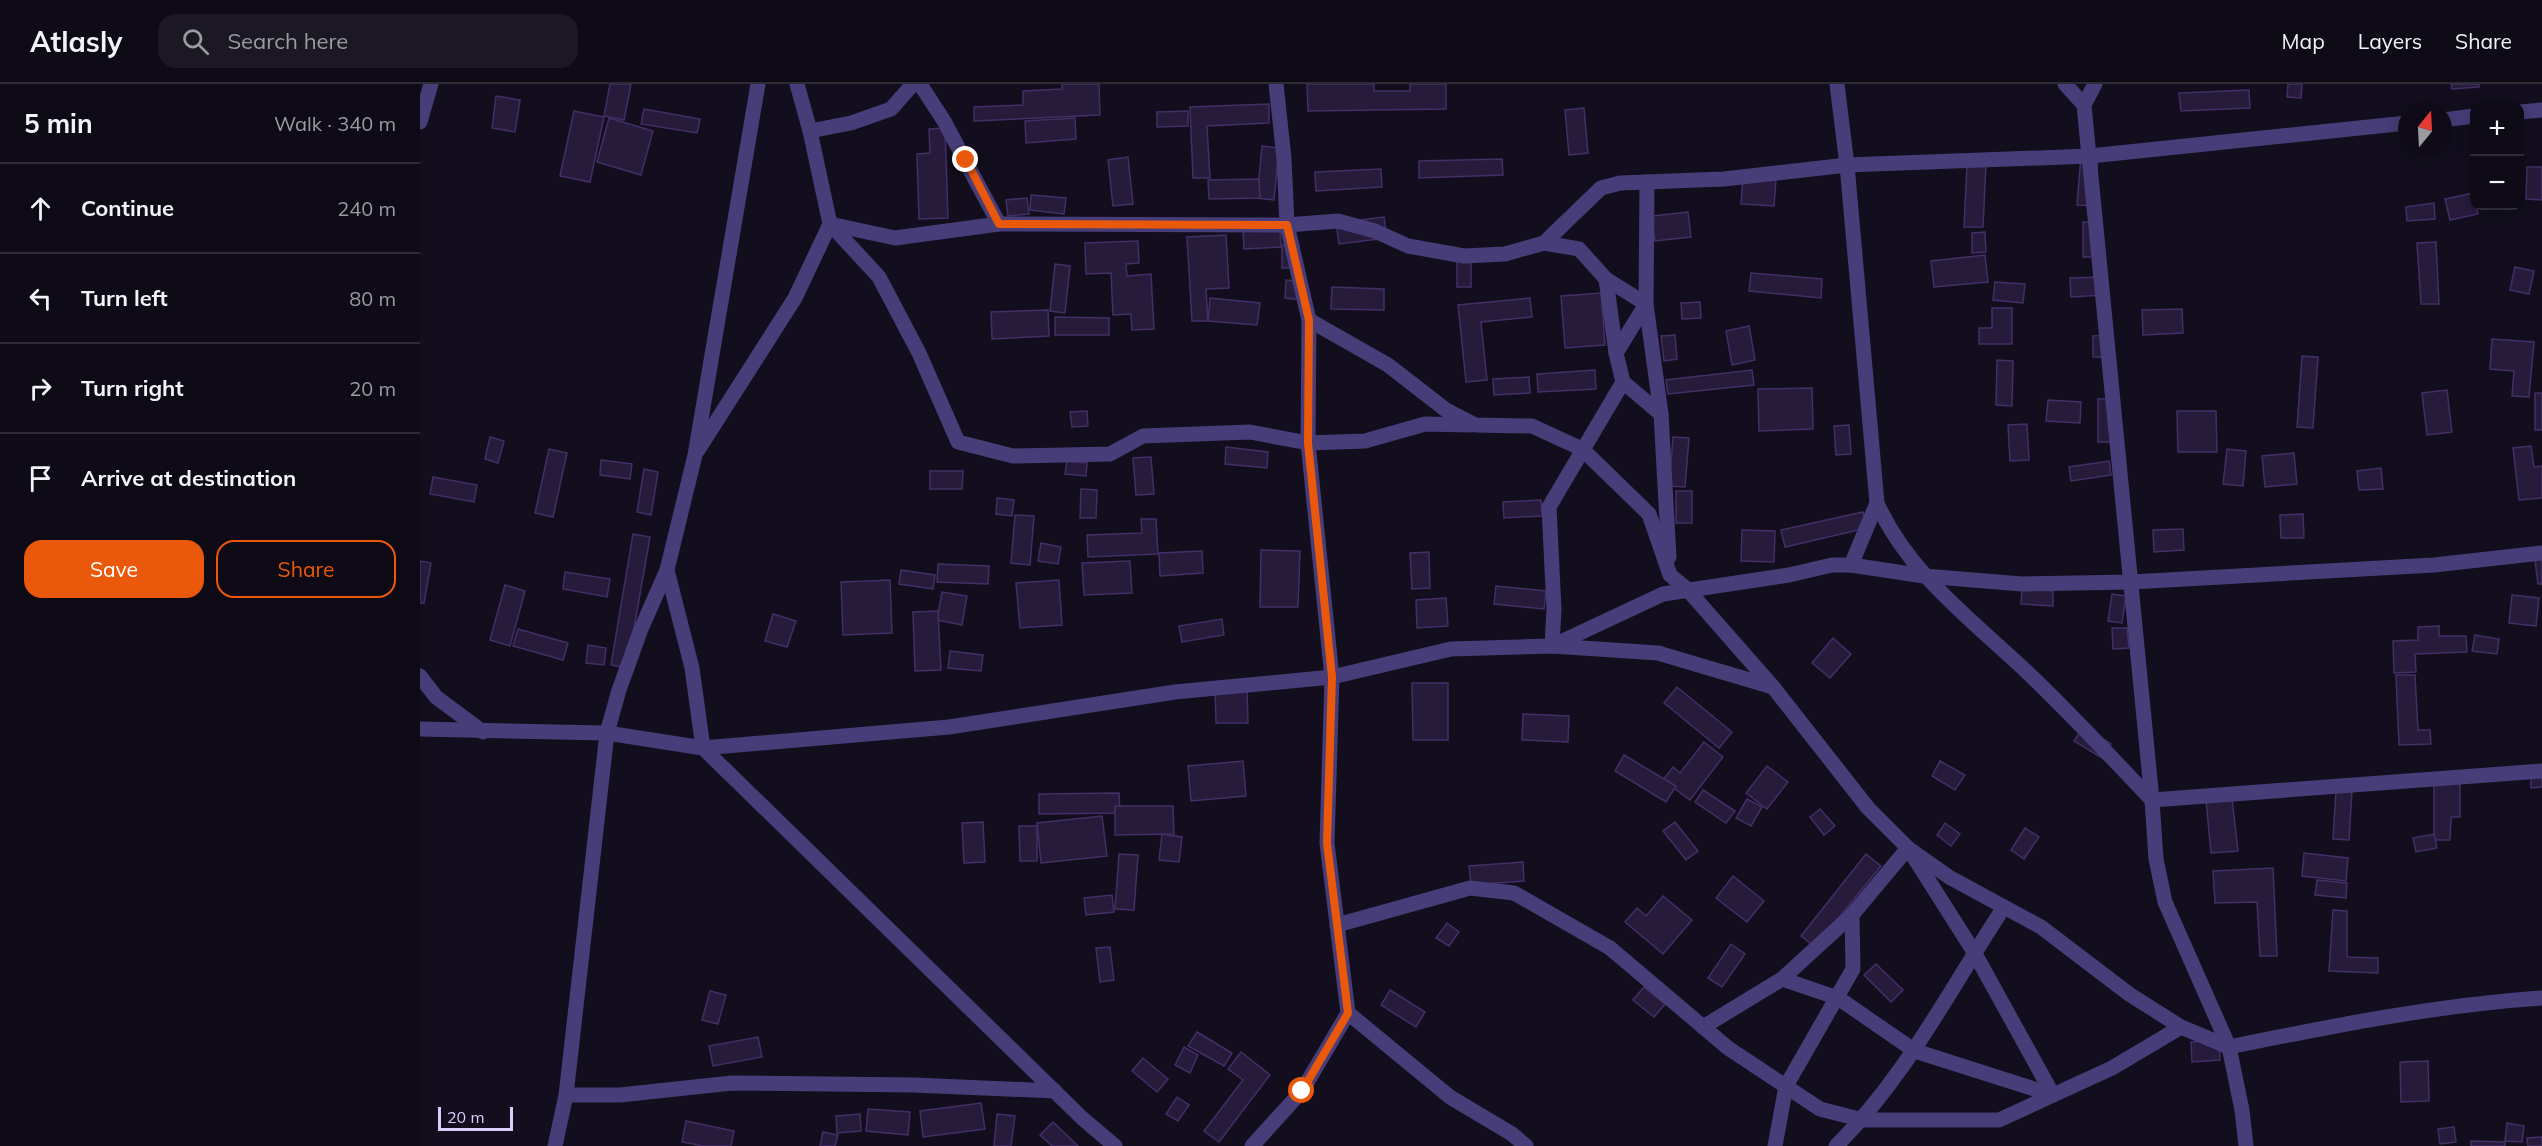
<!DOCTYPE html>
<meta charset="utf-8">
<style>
:root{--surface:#0e0a16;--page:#1c1823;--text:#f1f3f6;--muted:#9b9aa1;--line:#2e2b35;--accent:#ea580c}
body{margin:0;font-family:Mulish,sans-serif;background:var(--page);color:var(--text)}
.controls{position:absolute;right:18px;top:18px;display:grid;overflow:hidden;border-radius:12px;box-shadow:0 3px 15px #0003}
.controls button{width:54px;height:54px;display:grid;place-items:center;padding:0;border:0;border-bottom:2px solid var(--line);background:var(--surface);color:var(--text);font:30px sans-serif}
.compass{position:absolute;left:1978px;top:18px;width:54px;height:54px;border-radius:50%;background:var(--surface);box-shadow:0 3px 15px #0003;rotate:18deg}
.scale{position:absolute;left:18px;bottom:15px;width:75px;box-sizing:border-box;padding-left:6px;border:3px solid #d9cefb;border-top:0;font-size:16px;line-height:21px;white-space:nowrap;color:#d9cefb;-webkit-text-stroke:4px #120e1d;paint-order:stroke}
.stop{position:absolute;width:18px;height:18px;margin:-14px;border:4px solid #ea580c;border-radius:50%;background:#fff}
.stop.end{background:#ea580c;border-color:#fff;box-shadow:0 2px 6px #0008}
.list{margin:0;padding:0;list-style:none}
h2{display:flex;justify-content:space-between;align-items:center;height:78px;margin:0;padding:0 24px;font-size:26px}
h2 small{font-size:20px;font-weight:400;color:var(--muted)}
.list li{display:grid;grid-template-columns:39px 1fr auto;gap:18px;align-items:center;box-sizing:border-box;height:90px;padding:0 24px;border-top:2px solid var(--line)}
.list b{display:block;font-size:22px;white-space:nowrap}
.list em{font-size:20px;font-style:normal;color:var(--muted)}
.actions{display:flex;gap:12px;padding:18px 24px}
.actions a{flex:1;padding:14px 0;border:2px solid var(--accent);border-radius:18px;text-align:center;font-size:21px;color:var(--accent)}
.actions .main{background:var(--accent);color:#fff}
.icon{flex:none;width:33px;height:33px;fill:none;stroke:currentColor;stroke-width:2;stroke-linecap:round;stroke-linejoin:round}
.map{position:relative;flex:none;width:2122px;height:1062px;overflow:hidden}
header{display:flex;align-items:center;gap:36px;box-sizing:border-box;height:84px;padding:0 30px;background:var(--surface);border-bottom:2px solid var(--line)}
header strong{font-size:28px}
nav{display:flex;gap:33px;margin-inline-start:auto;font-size:21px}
.search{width:420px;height:54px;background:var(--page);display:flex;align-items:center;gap:15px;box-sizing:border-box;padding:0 21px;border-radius:18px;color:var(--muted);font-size:22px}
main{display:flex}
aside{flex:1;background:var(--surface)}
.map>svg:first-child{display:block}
.building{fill:#271b3c;stroke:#422f66;stroke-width:1.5}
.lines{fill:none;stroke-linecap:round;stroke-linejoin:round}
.minor{stroke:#473d78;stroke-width:15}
.route{stroke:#ea580c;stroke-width:8}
</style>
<header>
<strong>Atlasly</strong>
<div class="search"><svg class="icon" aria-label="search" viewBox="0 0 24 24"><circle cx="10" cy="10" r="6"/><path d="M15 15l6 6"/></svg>Search here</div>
<nav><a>Map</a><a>Layers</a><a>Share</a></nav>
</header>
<main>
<aside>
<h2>5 min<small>Walk · 340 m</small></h2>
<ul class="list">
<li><svg class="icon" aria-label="ahead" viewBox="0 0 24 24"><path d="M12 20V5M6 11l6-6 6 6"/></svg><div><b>Continue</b></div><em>240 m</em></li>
<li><svg class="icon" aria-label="left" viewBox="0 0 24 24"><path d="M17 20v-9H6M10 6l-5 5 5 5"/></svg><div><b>Turn left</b></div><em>80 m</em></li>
<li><svg class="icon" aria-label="right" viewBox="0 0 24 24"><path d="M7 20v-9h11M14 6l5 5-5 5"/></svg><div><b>Turn right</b></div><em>20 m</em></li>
<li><svg class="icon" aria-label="arrive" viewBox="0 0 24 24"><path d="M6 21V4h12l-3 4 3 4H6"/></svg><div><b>Arrive at destination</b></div></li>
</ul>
<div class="actions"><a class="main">Save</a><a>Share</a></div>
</aside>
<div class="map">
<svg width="2122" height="1062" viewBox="0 0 2122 1062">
<rect width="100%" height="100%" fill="#120e1d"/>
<g class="building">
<polygon points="190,0 211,0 204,36 184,32"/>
<polygon points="642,0 679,0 680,31 554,37 554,23 603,21 603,7 642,5"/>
<polygon points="887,0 954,0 954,7 990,7 990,0 1026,0 1026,25 888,27"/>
<polygon points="1868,0 1882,0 1881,14 1867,13"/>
<polygon points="2031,0 2059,0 2059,3 2032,5"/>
<polygon points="1829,6 1830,24 1761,27 1759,9"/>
<polygon points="76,12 100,16 95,48 72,44"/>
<polygon points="849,20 849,39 787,42 790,94 773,94 770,23"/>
<polygon points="1164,24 1168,69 1149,71 1145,26"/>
<polygon points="224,25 280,35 277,49 221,40"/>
<polygon points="154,27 184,33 170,98 140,92"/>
<polygon points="768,27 768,42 737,43 737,28"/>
<polygon points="189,34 233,47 221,91 177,78"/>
<polygon points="655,34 656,55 606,59 605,37"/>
<polygon points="525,44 528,134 499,135 497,70 510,69 509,45"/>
<polygon points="842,62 859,64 854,116 837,114"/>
<polygon points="1661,72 1678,73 1673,122 1657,121"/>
<polygon points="708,73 713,120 693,122 688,76"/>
<polygon points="1082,75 1083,91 999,94 999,77"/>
<polygon points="1547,80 1566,80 1563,143 1544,143"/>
<polygon points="2107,83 2122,83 2122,116 2106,115"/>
<polygon points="961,85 962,103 896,107 895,88"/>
<polygon points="1323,93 1356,95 1354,122 1321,120"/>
<polygon points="839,95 840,114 789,115 788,96"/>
<polygon points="2053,109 2058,130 2030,136 2025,115"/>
<polygon points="611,111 646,114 644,130 610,126"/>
<polygon points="607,114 609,130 588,132 586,116"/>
<polygon points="2014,119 2015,135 1987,137 1986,123"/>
<polygon points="1268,128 1271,153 1235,157 1232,132"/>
<polygon points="964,133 967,154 919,160 916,139"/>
<polygon points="1663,138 1680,139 1680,173 1663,173"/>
<polygon points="860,145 861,163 824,165 823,147"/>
<polygon points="1565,148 1566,168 1552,169 1552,149"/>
<polygon points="806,151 809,204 786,205 788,237 772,237 767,153"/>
<polygon points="718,157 719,179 706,180 707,192 731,190 734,245 712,246 711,230 693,231 691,189 666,190 665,159"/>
<polygon points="2016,158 2019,220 2001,220 1997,159"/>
<rect x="862" y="161" width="17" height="23"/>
<polygon points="1565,171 1568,198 1514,203 1511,177"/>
<rect x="1037" y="176" width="14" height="27"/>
<polygon points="635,180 650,182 645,229 630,227"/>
<polygon points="2095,183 2114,187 2109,210 2090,206"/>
<polygon points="1331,189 1402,195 1401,214 1329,207"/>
<polygon points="1681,193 1682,211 1651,213 1650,194"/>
<polygon points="866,196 882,198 881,216 865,214"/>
<polygon points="1575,198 1605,200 1603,219 1573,216"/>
<polygon points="912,203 964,205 964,226 911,225"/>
<polygon points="1181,209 1185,261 1145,264 1141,212"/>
<polygon points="790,214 840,219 837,241 788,237"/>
<polygon points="1110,214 1112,233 1061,238 1067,296 1046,298 1038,221"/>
<polygon points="1280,218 1281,234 1262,235 1261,219"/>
<polygon points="1572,224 1592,224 1592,260 1559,260 1559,244 1572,244"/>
<polygon points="1762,225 1763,249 1723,251 1722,226"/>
<polygon points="628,226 629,252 572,255 571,228"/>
<polygon points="635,233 689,234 689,251 635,251"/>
<polygon points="1329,242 1335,276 1312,281 1306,247"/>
<polygon points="1255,251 1257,275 1244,277 1241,252"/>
<polygon points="1687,251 1687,273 1673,273 1673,252"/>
<polygon points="2072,255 2114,258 2109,313 2092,312 2094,287 2070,285"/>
<polygon points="1882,272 1898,273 1893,344 1877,343"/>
<polygon points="1577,276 1593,277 1592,322 1576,321"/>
<polygon points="1175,286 1176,305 1118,308 1117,290"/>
<polygon points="1332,286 1334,301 1248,310 1246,296"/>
<polygon points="1109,293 1110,309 1074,311 1073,295"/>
<polygon points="1392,304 1393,345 1339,347 1338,305"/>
<polygon points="2027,306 2032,348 2007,351 2002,309"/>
<rect x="2115" y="309" width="7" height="37"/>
<rect x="1678" y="315" width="15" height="43"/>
<polygon points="1628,316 1661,318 1660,339 1626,337"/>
<polygon points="667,327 668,342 652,343 650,328"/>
<polygon points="1757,327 1796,327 1797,368 1758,368"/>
<polygon points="1607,340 1609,376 1590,377 1588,341"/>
<polygon points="1429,341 1431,370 1416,371 1414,342"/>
<polygon points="70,353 84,357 78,379 65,375"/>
<polygon points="1253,353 1269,354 1265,403 1249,402"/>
<polygon points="2111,362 2114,383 2122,382 2122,414 2099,416 2093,364"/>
<polygon points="806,363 848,368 847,384 805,380"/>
<polygon points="129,365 147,369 133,433 115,429"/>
<polygon points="1807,365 1826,367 1823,402 1803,400"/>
<polygon points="1874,369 1877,400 1845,403 1842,372"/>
<polygon points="731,373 734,410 716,411 713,374"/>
<polygon points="181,376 212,380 210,395 180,391"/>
<polygon points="647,377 667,379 666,392 645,390"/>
<polygon points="1689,377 1691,391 1651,397 1649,383"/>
<polygon points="1961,384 1963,405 1939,406 1937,387"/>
<polygon points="224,385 238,388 231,431 217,428"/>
<polygon points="510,387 543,387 542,405 510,405"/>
<polygon points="13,393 57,401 54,418 10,410"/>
<polygon points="661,405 677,406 676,434 660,434"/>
<rect x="1256" y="407" width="16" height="32"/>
<polygon points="577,414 594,416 592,432 576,430"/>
<polygon points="1121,416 1122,432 1084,434 1083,418"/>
<polygon points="1443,428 1447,444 1365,463 1361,446"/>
<polygon points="1883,430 1884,454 1861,454 1860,431"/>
<polygon points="595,431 614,432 610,481 591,479"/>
<polygon points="721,435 736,435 738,470 668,473 667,451 722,449"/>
<polygon points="1763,445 1764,466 1734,468 1733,446"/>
<polygon points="1322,446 1355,447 1354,478 1321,477"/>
<polygon points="213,450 230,453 207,584 191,581"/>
<polygon points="621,459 641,463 638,480 618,477"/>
<polygon points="841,466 880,467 878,523 840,523"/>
<polygon points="782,467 783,489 740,492 739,469"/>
<polygon points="1009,468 1010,504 992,505 990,469"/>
<polygon points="2122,475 2122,500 2118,500 2115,476"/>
<polygon points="0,477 11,479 4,519 0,519"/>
<polygon points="710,477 712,509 664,511 662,479"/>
<polygon points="518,480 569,482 568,500 517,498"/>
<polygon points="481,486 515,491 513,505 479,500"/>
<polygon points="145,488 190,495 187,513 143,505"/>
<polygon points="470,496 472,549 423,551 421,498"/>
<polygon points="639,496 642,541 600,544 596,499"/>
<polygon points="85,501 105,507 90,562 70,556"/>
<polygon points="1076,502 1126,507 1124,525 1074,520"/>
<polygon points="1602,505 1633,507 1633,522 1601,520"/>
<polygon points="522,508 547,512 542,541 517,536"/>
<polygon points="1692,510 1706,512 1702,539 1688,537"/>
<polygon points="2092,511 2119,514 2116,542 2089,539"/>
<polygon points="1026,514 1028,542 997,544 996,516"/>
<polygon points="518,527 521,586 495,587 493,528"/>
<polygon points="353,530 376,537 367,563 345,557"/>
<polygon points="802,535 804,551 762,558 759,542"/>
<polygon points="2019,542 2019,552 2046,552 2047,568 1995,570 1996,588 1974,589 1973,557 1998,556 1998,543"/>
<polygon points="1692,544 1707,544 1709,564 1693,565"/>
<polygon points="98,545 148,559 143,576 93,562"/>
<polygon points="2055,551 2079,555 2077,570 2052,567"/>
<polygon points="1413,554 1431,570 1410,594 1392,579"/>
<polygon points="168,561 186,564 184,581 166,579"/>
<polygon points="530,567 563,571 561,587 528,584"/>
<polygon points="1976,591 1995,591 1998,646 2010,646 2011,660 1979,661"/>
<polygon points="992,599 1028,599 1028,656 993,656"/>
<polygon points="1257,603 1312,648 1299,664 1244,619"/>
<polygon points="795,604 827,604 828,639 796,639"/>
<polygon points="1103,630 1149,632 1148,658 1102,656"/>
<polygon points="1664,642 1691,660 1682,674 1654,657"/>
<polygon points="1284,658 1303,673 1270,716 1243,696 1253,683 1260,689"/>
<polygon points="1204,671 1256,702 1246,718 1195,687"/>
<polygon points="823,677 826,712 771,717 768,682"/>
<polygon points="1520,677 1545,691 1535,706 1512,692"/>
<polygon points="1347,682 1368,698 1347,725 1326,709"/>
<polygon points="2111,689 2122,689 2122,703 2111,704"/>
<polygon points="2014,699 2040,700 2040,733 2031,733 2030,756 2014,756"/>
<polygon points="1283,706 1315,727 1306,739 1275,718"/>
<polygon points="1916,706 1932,707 1929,756 1913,755"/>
<polygon points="699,709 700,729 619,730 619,710"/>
<polygon points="1812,714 1818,767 1791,769 1786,716"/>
<polygon points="1327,715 1342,723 1331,742 1316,734"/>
<polygon points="695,722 753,722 754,750 695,751"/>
<polygon points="1400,725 1415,742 1404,751 1390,733"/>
<polygon points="682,732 687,772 621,779 617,739"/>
<polygon points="563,738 565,778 544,779 542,739"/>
<polygon points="1255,738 1278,767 1266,776 1243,747"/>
<polygon points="1525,739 1540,750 1531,762 1517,751"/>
<polygon points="599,742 617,742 617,777 600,777"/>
<polygon points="1605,744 1619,753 1604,775 1591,766"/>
<polygon points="742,750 762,753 759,778 739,776"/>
<polygon points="2014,750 2017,764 1996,768 1993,754"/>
<polygon points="1884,769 1928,774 1926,797 1882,792"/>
<polygon points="699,770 718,771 714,826 695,825"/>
<polygon points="1446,770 1461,782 1395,863 1381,852"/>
<polygon points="1103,778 1104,797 1051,801 1049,782"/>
<polygon points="1853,784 1857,872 1840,872 1837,818 1795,819 1793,787"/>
<polygon points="1313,792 1344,817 1327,838 1296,814"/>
<polygon points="1897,796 1927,799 1926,814 1895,811"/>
<polygon points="692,811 694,828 666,831 664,814"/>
<polygon points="1243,812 1272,836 1243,870 1205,838 1217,824 1226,832"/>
<polygon points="1913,826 1927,827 1927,873 1958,874 1958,889 1909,887"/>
<polygon points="1027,839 1039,848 1029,862 1016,854"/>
<polygon points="1311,860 1325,870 1302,903 1288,894"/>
<polygon points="690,863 694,896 680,898 676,864"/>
<polygon points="1456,880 1483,906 1471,918 1444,891"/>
<polygon points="1224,903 1245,920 1234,933 1213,916"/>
<polygon points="970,906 1005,928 996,943 961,921"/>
<polygon points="290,907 306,911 298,940 282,936"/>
<polygon points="777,948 812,969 804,982 768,962"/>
<polygon points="338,953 342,973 293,982 289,962"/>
<polygon points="1799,956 1800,976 1772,978 1771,958"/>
<polygon points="764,963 778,971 770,989 755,981"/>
<polygon points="821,968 850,991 799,1058 784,1047 823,996 808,985"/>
<polygon points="723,974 748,995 737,1008 712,987"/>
<polygon points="2008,977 2009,1017 1981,1018 1980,978"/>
<polygon points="757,1013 769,1021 758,1037 746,1030"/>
<polygon points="561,1019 565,1045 503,1053 500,1027"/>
<polygon points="448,1025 490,1028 488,1051 446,1047"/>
<polygon points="440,1030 441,1047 417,1049 416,1032"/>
<polygon points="577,1030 595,1032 591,1062 574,1062"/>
<polygon points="266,1037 314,1047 311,1062 283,1062 262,1058"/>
<polygon points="633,1038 658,1062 632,1062 620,1051"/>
<polygon points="2087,1039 2104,1042 2102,1058 2085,1057"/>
<polygon points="2034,1043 2036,1058 2020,1060 2018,1045"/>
<polygon points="403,1048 418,1051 415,1062 400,1062"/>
<polygon points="2122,1053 2122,1062 2108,1062 2107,1054"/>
<polygon points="2051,1057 2085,1058 2085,1062 2051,1062"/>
</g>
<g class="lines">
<g class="minor">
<polyline points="500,0 524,37 579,140"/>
<path d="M1417,0l10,81 30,338c31,70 96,118 150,169 43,41 84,85 125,128l390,-29"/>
<polyline points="1645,0 1664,21"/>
<path d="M1675,0l-11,21 68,695 4,59 9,43 64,145c103,-21 208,-42 313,-49"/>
<polyline points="2100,28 2122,26"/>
<polyline points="2023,36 2054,32"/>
<polyline points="0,38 11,0"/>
<polyline points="390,47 431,39 471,25 493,0"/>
<polyline points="1227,98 1226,220 1241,330 1249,473"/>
<polyline points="410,140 475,154 579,140 867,141 918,137 955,147 988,162 1044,172 1085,170 1124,159 1181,104 1200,99 1304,95 1427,81 1670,72 1987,39"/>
<polyline points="410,140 459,193 499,269 538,358 593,372 690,370 723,352 830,348 888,359 945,357 1005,340 1050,341"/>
<polyline points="1124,159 1159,165 1186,195 1196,269 1203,298 1241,330"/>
<polyline points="1186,195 1226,220 1196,269"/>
<polyline points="889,236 968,281 1026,326 1055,341 1112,342 1162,365 1229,430 1250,491 1267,505 1353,603 1448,724 1488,764 1529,793 1621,843 1709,910 1761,943 1809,963 1822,1026 1826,1062"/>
<polyline points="1203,298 1129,423 1134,525 1132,562 1243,510 1369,491 1412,481 1431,481 1504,492 1602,500 1711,498 2014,481 2122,469"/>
<polyline points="278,366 375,214 410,140 390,47 377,0"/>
<polyline points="1431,481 1457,419"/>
<polyline points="247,486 272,584 283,664 662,1034 695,1062"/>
<polyline points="0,592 16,613 63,648"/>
<polyline points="0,645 187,649 283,664 529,643 755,608 912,593 1031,565 1132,562 1238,569 1353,603"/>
<polyline points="917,841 1050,804 1094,809 1190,864 1308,964 1400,1025 1443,1036 1579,1036 1692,984 1761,943"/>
<polyline points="1362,895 1418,914 1495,967 1633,1011"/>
<polyline points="928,929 1030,1013 1092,1050 1106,1062"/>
<polyline points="1283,943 1362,895 1432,831 1488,764 1554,868 1633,1011"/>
<polyline points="146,1011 200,1011 312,999 494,1001 635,1007"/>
<polyline points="135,1062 146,1011 187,649 199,606 221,545 247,486 275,371 338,0"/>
<polyline points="832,1062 882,1007 928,929 907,759 912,593 888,359 889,236 867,141 864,74 856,0"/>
<polyline points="1355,1062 1366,1002 1433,885 1432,831"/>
<path d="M1416,1062c70,-69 114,-157 168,-239"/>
</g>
</g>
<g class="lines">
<polyline class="route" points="546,76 579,140 867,141 889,236 888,359 912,593 907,759 928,929 882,1007"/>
</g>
</svg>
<div class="controls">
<button>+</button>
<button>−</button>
</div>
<svg class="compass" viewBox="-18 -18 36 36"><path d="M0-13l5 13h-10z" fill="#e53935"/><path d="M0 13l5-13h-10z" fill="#9b9aa1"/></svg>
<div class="scale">20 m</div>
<div class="stop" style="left:882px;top:1007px"></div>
<div class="stop end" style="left:546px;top:76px"></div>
</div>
</main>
